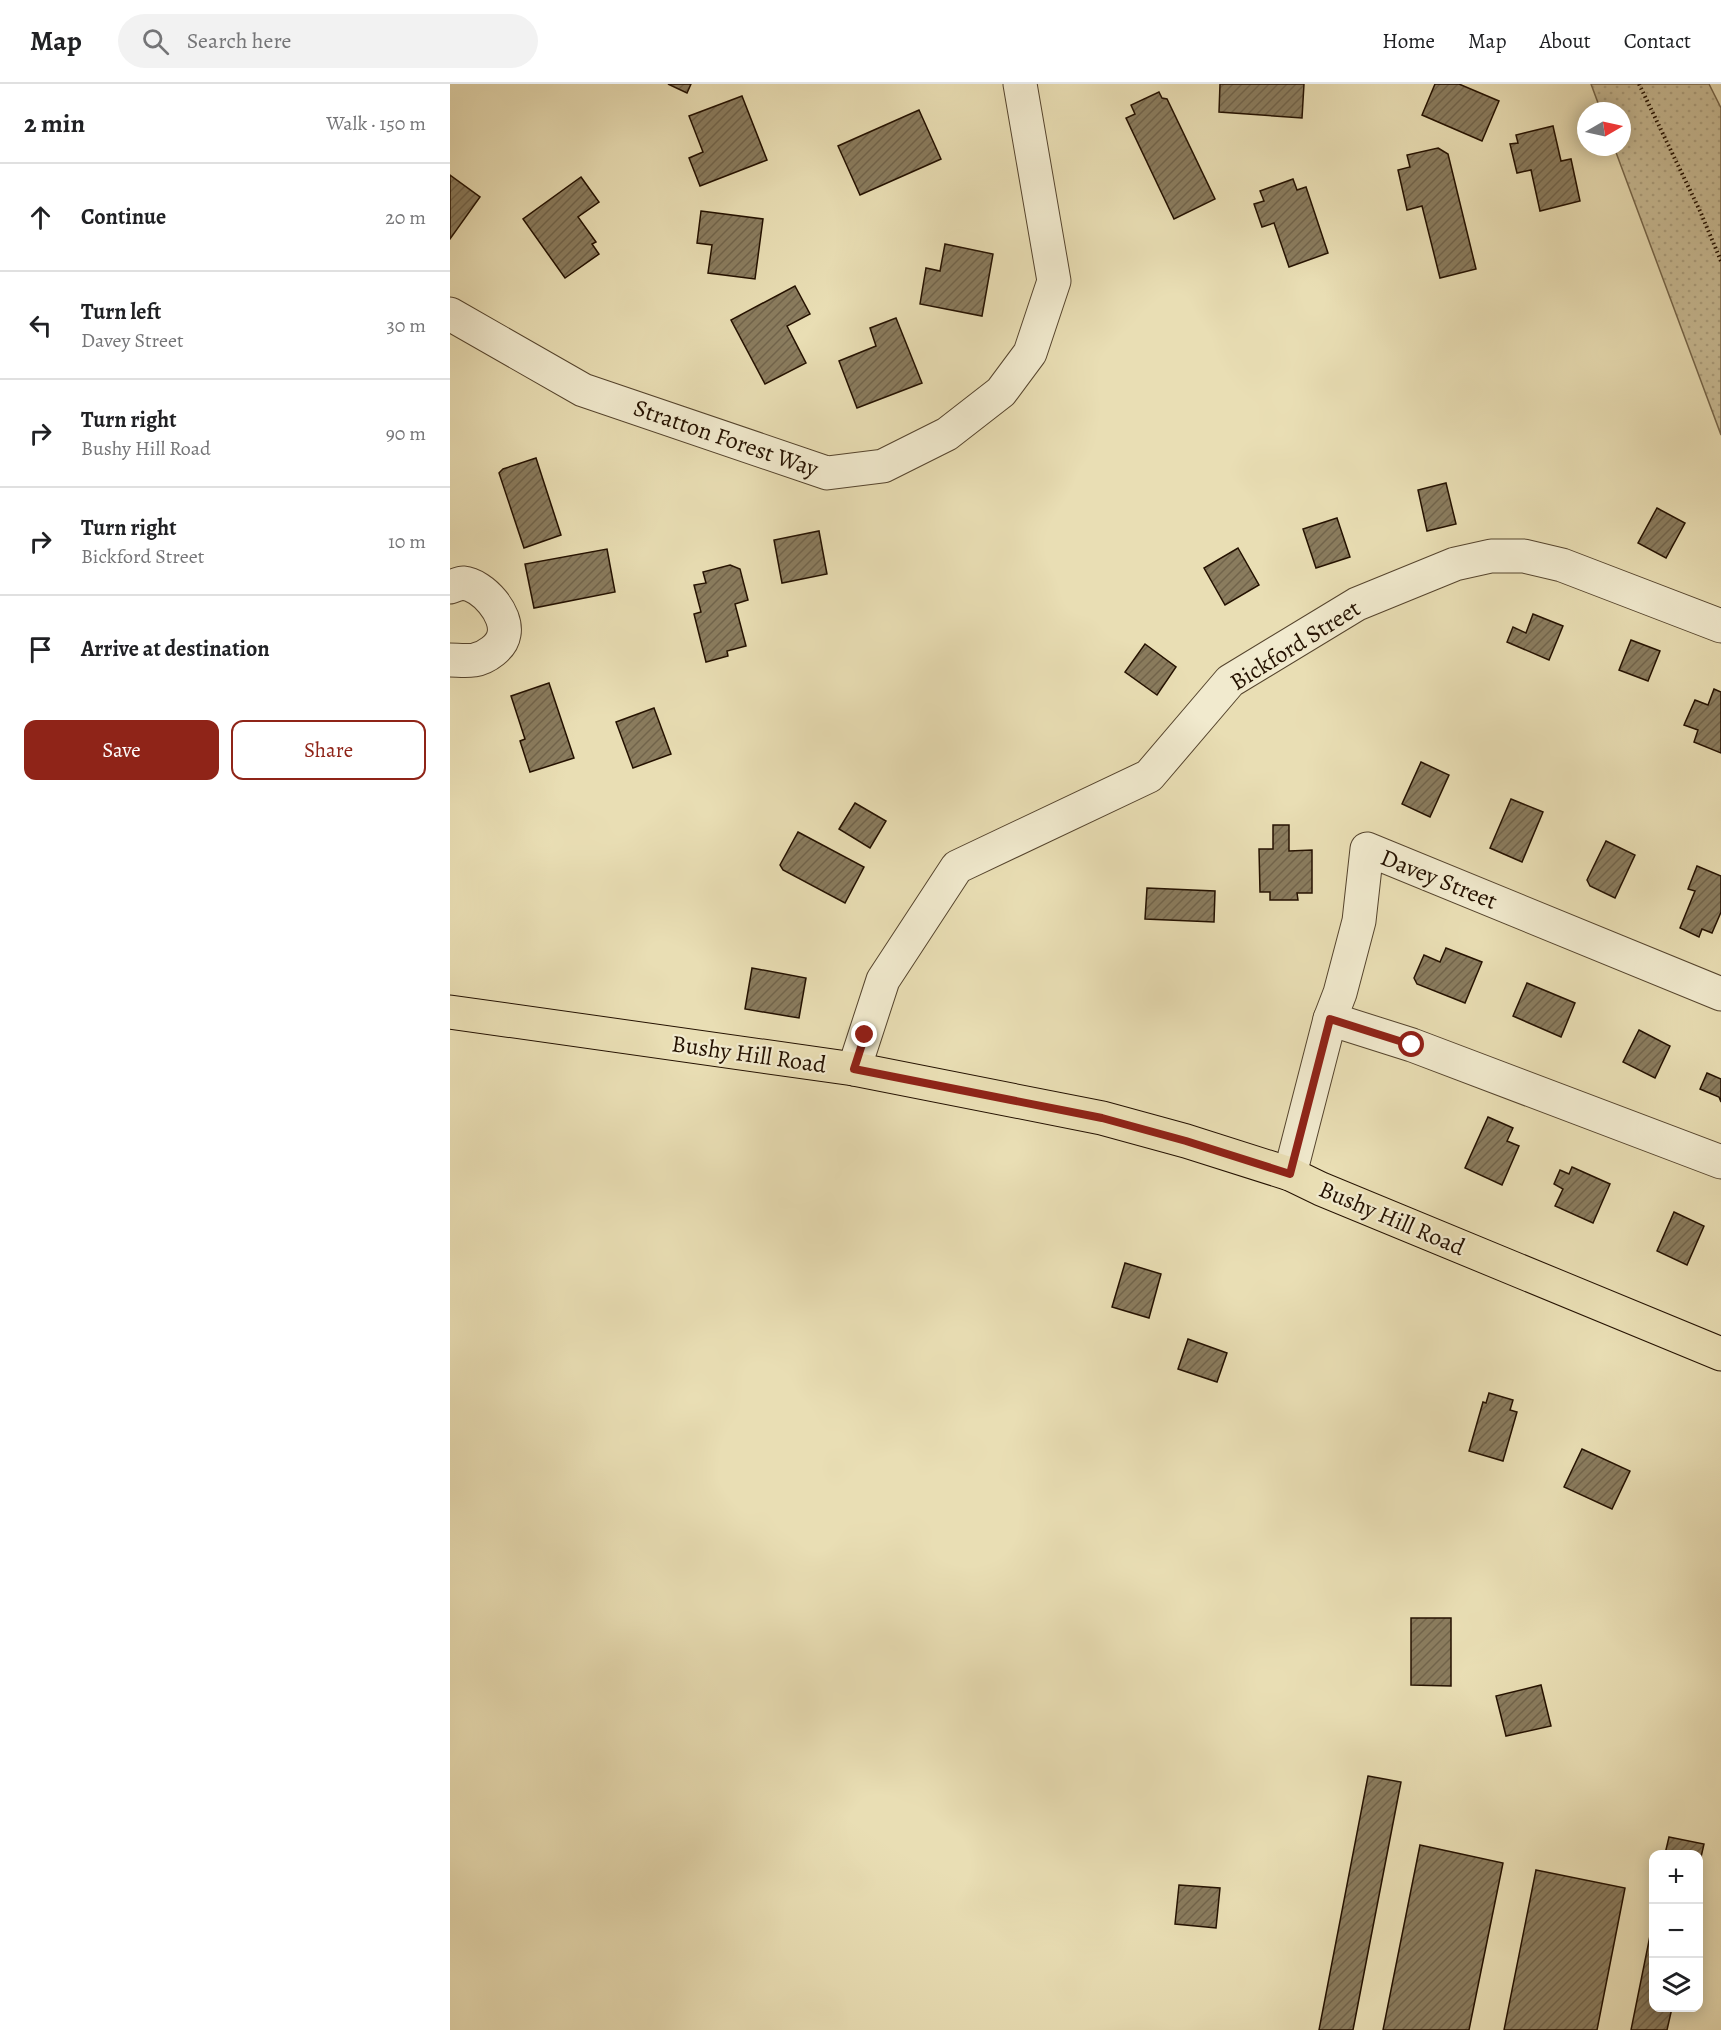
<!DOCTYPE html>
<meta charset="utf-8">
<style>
:root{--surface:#fff;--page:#f2f2f2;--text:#202124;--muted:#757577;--line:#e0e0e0;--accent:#8f2418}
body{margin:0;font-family:Alegreya,serif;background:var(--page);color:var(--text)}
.controls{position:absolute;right:18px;bottom:18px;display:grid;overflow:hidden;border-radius:12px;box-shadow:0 3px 15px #0003}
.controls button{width:54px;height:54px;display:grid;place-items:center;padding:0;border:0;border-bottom:2px solid var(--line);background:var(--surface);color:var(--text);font:30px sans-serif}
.compass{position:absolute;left:1127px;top:18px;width:54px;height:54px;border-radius:50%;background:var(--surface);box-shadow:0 3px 15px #0003;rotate:81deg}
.stop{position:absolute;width:18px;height:18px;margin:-14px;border:4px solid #8f2418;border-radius:50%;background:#fff}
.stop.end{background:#8f2418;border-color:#fff;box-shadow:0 2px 6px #0008}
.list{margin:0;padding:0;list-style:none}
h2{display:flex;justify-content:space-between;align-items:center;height:78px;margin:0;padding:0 24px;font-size:26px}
h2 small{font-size:20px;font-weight:400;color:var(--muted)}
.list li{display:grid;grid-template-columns:39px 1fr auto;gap:18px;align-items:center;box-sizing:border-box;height:108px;padding:0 24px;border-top:2px solid var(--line)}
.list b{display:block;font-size:22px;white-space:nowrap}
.list p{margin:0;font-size:20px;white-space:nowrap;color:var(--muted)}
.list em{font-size:20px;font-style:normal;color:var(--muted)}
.actions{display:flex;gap:12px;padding:18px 24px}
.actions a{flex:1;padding:14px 0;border:2px solid var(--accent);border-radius:12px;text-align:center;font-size:21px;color:var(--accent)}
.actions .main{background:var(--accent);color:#fff}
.icon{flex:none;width:33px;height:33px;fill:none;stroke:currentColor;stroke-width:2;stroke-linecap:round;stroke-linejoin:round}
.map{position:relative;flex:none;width:1271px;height:1946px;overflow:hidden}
header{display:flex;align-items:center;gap:36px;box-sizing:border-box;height:84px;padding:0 30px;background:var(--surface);border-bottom:2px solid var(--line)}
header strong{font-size:28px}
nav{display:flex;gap:33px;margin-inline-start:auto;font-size:21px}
.search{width:420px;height:54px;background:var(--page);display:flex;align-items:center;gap:15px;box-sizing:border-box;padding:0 21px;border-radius:33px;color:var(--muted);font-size:22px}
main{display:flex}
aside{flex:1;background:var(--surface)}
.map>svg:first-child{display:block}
.park{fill:url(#park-dots);stroke:#76664a;stroke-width:1.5}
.building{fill:url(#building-hatch);stroke:#241100;stroke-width:1.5}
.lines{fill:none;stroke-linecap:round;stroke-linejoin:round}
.minor-casing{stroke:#55442d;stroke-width:35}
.major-casing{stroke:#241100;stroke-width:35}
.path{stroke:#241100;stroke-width:4;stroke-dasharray:1.5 3;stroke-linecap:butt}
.minor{stroke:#f1eace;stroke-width:33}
.major{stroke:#e9deb4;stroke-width:33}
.route{stroke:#8f2418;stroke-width:8}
.labels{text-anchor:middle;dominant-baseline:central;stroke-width:4.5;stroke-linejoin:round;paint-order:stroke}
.street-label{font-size:24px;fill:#241100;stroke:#f1eace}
</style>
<header>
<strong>Map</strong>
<div class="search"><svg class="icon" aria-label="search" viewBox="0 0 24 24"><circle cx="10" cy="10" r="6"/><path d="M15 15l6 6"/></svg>Search here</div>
<nav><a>Home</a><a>Map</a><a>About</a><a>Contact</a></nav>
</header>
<main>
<aside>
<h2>2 min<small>Walk · 150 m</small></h2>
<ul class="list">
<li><svg class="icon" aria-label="ahead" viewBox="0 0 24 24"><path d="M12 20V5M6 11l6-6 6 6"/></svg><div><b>Continue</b></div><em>20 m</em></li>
<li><svg class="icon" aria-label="left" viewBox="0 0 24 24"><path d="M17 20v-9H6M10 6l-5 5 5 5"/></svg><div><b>Turn left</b><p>Davey Street</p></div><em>30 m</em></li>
<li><svg class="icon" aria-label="right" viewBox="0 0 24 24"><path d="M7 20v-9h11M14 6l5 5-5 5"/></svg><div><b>Turn right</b><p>Bushy Hill Road</p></div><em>90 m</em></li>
<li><svg class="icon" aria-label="right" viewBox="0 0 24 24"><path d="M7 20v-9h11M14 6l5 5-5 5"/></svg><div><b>Turn right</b><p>Bickford Street</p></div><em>10 m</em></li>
<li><svg class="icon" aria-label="arrive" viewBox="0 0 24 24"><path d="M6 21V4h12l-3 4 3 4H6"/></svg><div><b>Arrive at destination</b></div></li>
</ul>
<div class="actions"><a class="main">Save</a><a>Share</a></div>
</aside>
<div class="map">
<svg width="1271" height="1946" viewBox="0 0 1271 1946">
<defs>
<pattern id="park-dots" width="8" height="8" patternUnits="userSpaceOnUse" patternTransform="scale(1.5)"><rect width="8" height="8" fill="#c8bb95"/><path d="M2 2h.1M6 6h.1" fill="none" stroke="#aca07f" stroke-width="1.8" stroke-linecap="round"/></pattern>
<pattern id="building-hatch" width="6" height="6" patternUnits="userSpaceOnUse" patternTransform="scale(1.5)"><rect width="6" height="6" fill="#8a7c5e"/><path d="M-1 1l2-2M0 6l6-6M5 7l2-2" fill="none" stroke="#71644b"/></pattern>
</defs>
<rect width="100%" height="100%" fill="#e9deb4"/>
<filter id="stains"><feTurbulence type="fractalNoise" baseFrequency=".00333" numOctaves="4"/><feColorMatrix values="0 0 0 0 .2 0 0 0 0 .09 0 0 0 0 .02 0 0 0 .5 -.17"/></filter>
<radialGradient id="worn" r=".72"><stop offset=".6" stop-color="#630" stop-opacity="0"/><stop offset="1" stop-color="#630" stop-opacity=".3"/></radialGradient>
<polygon class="park" points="1141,0 1259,0 1271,24 1271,351 1164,63 1172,63 1172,27 1151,27"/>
<g class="building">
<polygon points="218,0 241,0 237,9"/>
<polygon points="770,0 854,0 852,34 769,28"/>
<polygon points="985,0 1009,0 1049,17 1032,57 972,31"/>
<polygon points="709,8 712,14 717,15 765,115 724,135 676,34 685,30 681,21"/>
<polygon points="292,12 317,76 250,102 239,74 253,68 239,32"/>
<polygon points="469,26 491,75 410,111 388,62"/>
<polygon points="1103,42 1111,77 1121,75 1130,117 1090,127 1081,86 1067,89 1060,60 1068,59 1066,51"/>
<polygon points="988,64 998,70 1026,185 990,194 972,122 957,126 948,86 960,83 957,71"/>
<polygon points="0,91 30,113 0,155"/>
<polygon points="131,93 149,118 128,133 146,158 142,160 149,170 115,194 73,135"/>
<polygon points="843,95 847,106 856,103 878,169 839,183 824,139 812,143 804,120 814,117 810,107"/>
<polygon points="251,127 313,135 305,195 258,189 262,161 247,159"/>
<polygon points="495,160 543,170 532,232 470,220 476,184 490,187"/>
<polygon points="345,202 360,230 337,242 356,279 315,300 281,236"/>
<polygon points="446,234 472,299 407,324 389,277 426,262 420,244"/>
<polygon points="86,374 111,451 74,464 49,389 53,385"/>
<polygon points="996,399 1006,440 977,447 968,406"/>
<polygon points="1207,424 1235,439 1216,474 1188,459"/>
<polygon points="887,434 900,473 866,484 853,445"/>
<polygon points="369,447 377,490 332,499 324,456"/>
<polygon points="788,464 809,501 775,521 754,484"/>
<polygon points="157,465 165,508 84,524 75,480"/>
<polygon points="280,481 290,485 298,516 285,520 296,562 277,567 278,572 256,578 244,530 251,528 244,501 256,499 253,488"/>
<polygon points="1083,530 1113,542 1099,576 1057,558 1063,543 1076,549"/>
<polygon points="1181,556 1210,567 1198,597 1169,586"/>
<polygon points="695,560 726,583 707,611 675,588"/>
<polygon points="99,599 124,674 80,688 70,657 75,655 61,612"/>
<polygon points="1264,605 1271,608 1271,669 1244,658 1248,646 1234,641 1245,616 1258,621"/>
<polygon points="204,624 221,670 183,684 166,638"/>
<polygon points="971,678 999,691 980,733 952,720"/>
<polygon points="1061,715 1093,728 1072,778 1040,764"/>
<polygon points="405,719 436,737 420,764 389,745"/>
<polygon points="823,741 839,741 839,767 862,766 862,809 847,809 848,816 820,816 820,808 810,808 809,765 823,765"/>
<polygon points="348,748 414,783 395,819 333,786 330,781"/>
<polygon points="1156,757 1185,771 1165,814 1140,802 1137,796"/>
<polygon points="1247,782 1271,792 1271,828 1262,849 1252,845 1249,853 1230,844 1245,807 1238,805"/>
<polygon points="697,804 765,807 764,838 695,835"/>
<polygon points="996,864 1032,878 1015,919 967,900 964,894 974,871 990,878"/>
<polygon points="302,884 356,894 349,934 295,925"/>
<polygon points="1077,899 1125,919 1111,953 1063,932"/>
<polygon points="1189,946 1220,962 1205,994 1173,978"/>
<polygon points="1257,989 1271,995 1271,1018 1269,1013 1250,1005"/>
<polygon points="1038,1033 1063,1044 1057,1057 1069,1062 1052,1101 1015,1084"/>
<polygon points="1122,1083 1160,1100 1143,1139 1105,1122 1113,1105 1104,1100 1110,1086 1119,1090"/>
<polygon points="1224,1128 1254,1142 1237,1181 1207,1167"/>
<polygon points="675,1179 711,1190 699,1234 662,1223"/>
<polygon points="738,1255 777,1269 767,1298 728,1285"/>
<polygon points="1039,1309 1063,1316 1060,1326 1067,1328 1053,1377 1019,1367 1033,1318 1036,1319"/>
<polygon points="1132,1365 1180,1387 1162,1425 1114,1403"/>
<polygon points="961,1534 1001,1534 1001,1602 961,1601"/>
<polygon points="1091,1601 1101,1642 1056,1652 1046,1612"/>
<polygon points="918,1692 951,1698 903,1946 869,1946"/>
<polygon points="1219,1753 1254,1760 1248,1786 1248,1770 1215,1770"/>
<polygon points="970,1761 1053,1779 1019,1946 933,1946"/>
<polygon points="1086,1786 1175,1804 1147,1946 1054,1946"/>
<polygon points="729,1801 770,1804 766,1844 725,1840"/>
<polygon points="1204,1832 1204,1924 1222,1924 1217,1946 1181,1946"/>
</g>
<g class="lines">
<g class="minor-casing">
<g id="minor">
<polyline points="0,230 133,306 377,389 433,382 497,350 551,308 580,269 604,197 570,0"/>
<path d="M0,503c4,-1 9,-4 13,-4 20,2 45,31 41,51 -2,13 -18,24 -30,26 -8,1 -17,0 -24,0"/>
<polyline points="880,935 962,961 1271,1078"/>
<polyline points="404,985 433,896 507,783 699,692 780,597 907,520 1005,480 1041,472 1074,472 1112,481 1271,542"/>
<polyline points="840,1090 880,935 890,909 909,837 917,765 1271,910"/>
</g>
</g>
<g class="major-casing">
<polyline id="major" points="0,928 404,985 652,1034 736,1057 840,1090 871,1105 1271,1270"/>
</g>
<polyline class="path" points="1189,0 1250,127 1271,177"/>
<use href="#minor" class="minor"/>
<use href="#major" class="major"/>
</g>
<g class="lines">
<polyline class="route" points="415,951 404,985 652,1034 736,1057 840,1090 880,935 962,961"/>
</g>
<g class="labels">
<g class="street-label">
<text transform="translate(276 354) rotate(19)">Stratton Forest Way</text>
<text transform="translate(845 561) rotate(-32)">Bickford Street</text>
<text transform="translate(989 795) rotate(22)">Davey Street</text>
<text transform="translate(299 970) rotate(8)">Bushy Hill Road</text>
<text transform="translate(942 1134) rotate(23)">Bushy Hill Road</text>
</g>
</g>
<rect width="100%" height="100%" filter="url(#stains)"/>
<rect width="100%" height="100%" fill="url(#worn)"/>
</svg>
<div class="controls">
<button>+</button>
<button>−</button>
<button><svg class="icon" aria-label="layers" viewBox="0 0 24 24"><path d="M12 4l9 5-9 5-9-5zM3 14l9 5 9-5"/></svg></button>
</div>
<svg class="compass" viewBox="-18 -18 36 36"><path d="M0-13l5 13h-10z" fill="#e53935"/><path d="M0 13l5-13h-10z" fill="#757577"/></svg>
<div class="stop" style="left:962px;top:961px"></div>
<div class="stop end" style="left:415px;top:951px"></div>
</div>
</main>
